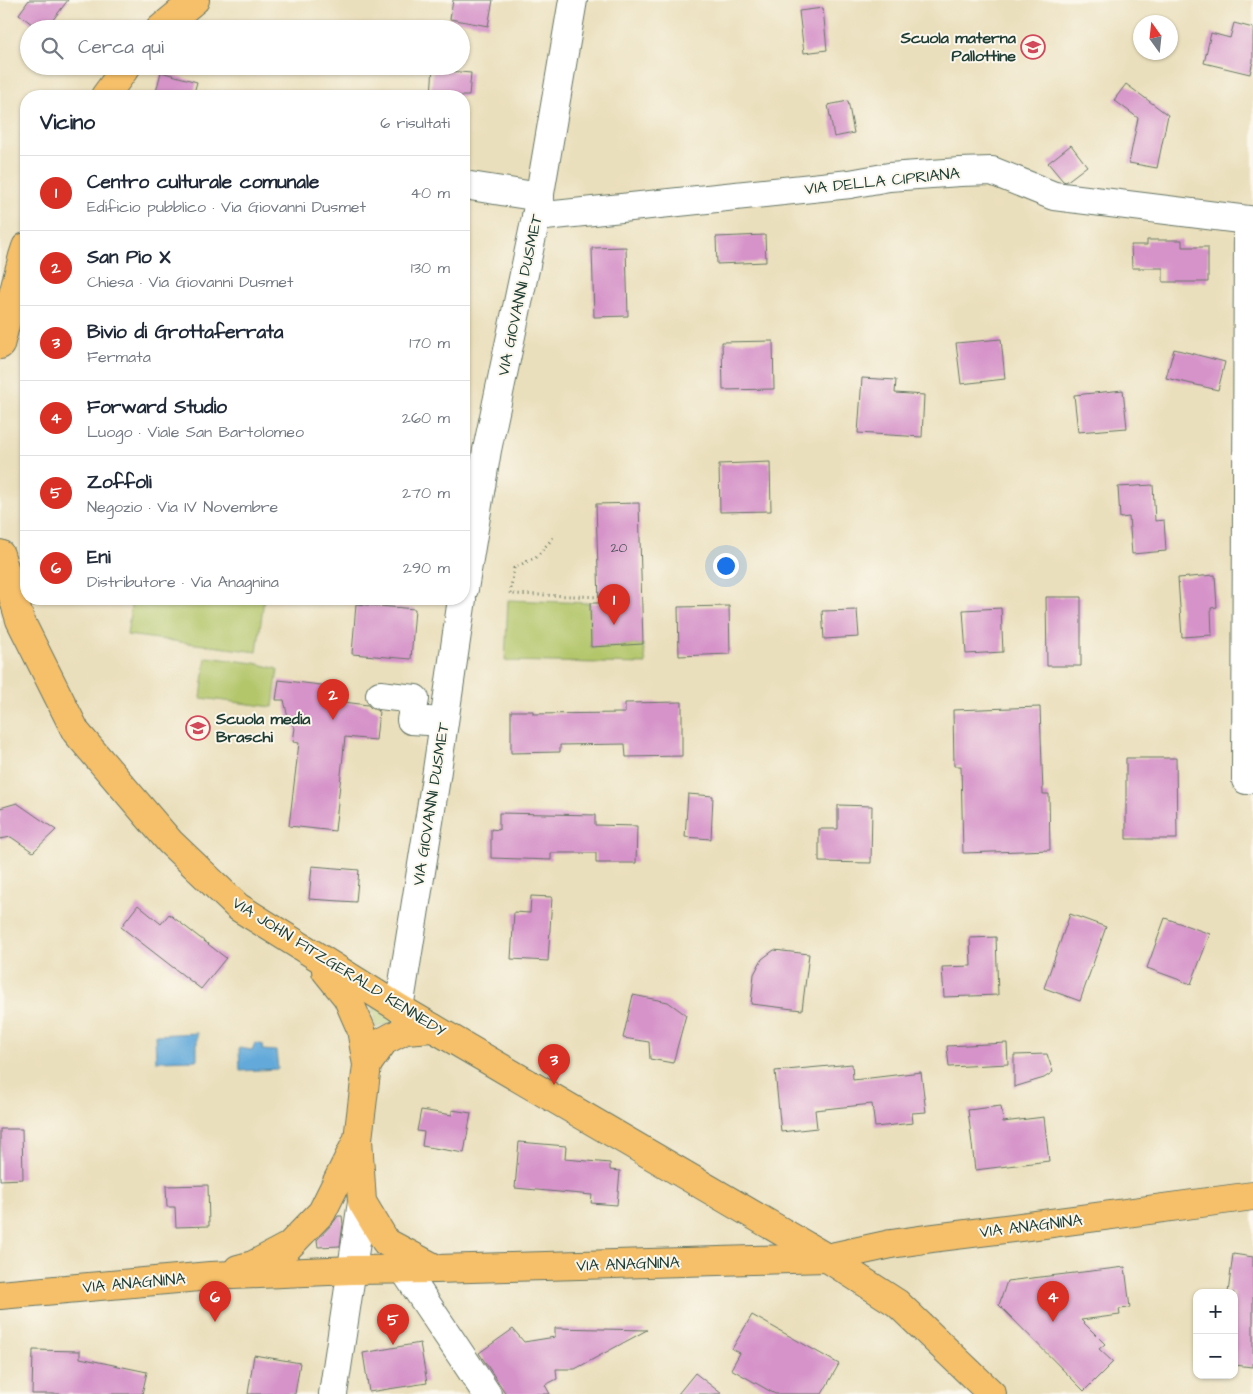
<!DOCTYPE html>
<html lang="it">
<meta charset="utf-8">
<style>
:root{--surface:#fff;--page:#f6f6f7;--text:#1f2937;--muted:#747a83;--line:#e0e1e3;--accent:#d93025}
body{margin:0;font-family:"Architects Daughter",sans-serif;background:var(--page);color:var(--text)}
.controls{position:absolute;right:15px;bottom:15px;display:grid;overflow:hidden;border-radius:10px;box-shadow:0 1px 4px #0004}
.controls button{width:45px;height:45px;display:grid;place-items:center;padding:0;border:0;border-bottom:1px solid var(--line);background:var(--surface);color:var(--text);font:25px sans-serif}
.compass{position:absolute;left:1133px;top:15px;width:45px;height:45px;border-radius:50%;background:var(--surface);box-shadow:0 1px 4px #0004;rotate:345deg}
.you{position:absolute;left:725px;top:565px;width:18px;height:18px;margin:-12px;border:4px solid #fff;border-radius:50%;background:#1a73e8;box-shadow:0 0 0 8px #1a73e833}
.badge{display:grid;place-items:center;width:32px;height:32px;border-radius:50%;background:var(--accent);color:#fff;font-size:16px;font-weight:700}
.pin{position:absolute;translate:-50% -41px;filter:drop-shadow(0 1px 2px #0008)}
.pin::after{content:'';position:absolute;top:26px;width:18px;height:15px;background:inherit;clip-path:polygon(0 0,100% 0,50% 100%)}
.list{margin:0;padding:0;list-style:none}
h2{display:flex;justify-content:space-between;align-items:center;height:65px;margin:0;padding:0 20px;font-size:21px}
h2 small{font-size:16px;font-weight:400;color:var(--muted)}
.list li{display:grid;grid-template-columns:32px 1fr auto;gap:15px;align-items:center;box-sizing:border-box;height:75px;padding:0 20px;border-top:1px solid var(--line)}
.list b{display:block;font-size:19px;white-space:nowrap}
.list p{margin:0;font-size:16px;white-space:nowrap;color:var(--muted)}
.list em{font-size:16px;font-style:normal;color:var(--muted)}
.icon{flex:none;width:28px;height:28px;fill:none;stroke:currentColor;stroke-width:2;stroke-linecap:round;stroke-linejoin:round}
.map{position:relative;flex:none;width:1253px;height:1394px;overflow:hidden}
.search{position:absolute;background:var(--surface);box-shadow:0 1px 4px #0004;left:20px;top:20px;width:450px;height:55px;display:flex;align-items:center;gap:12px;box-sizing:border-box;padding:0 18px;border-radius:28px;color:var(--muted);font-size:19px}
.panel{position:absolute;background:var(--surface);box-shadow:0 1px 4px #0004;left:20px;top:90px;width:450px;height:515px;border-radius:20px}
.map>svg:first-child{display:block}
.green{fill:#b3c66a;stroke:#69824f}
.water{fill:#63aada;stroke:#417487}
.building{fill:#d693c9}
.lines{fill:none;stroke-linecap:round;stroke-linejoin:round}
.minor-casing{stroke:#667664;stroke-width:30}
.major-casing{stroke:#667664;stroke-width:30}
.path{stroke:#667664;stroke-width:3;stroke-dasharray:1 4;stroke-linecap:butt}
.minor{stroke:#fff;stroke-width:28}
.major{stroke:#f6c06b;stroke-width:28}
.labels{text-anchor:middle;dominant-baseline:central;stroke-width:4;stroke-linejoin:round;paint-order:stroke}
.number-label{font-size:14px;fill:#4d5259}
.poi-label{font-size:16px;font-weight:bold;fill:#1f3d34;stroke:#fbf7ec;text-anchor:end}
.street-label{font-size:16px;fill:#1f3d34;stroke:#fbf7ec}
</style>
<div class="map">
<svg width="1253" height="1394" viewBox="0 0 1253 1394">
<rect width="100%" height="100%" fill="#fbf7ec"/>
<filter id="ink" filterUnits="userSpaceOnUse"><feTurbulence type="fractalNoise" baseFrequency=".02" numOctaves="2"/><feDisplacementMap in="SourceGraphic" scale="10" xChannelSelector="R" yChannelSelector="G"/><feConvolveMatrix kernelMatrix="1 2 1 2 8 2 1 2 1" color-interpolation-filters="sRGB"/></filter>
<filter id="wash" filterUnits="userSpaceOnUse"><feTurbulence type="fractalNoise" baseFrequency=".0096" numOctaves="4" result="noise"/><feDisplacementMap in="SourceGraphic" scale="20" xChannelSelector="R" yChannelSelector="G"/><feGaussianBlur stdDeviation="1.12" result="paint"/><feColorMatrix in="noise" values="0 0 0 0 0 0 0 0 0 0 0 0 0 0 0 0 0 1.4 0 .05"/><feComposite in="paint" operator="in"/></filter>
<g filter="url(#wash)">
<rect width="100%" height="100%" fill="#eadfbc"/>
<g class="green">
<polygon points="132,599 264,599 257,652 127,635"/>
<polygon points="508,600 590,603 591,647 643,644 646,664 505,661"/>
<polygon points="206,657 255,663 278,669 273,707 201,698"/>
<polygon points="369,990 412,1016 376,1028"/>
</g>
<g class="water">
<polygon points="197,1033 197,1060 156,1061 155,1035"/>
<polygon points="255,1043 264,1045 262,1050 276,1051 278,1069 240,1071 239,1048 252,1050"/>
</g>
<g id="blocks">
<g class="building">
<polygon points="29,0 68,0 46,29 38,29 19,14"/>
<polygon points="453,0 493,0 488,26 450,19"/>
<polygon points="823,8 827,50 804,53 799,11"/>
<polygon points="1234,23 1253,28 1253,61 1250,74 1204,63 1211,33 1230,38"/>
<polygon points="433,66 449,66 449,71 471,73 469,96 431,96"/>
<polygon points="161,72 197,82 193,96 155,96"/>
<polygon points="1126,84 1168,115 1157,168 1129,163 1138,118 1114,100"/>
<polygon points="848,101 854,133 834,137 828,105"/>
<polygon points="1071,145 1087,166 1066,182 1063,181 1048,163"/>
<polygon points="765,235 766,262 717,264 716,237"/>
<polygon points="1147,240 1182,240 1182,247 1208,247 1208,282 1163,282 1163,268 1132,268 1131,245 1147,245"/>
<polygon points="626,247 628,316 594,317 592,248"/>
<polygon points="1001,339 1005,379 961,384 956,343"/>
<polygon points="773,341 774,389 723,390 722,342"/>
<polygon points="1174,349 1225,362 1218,390 1166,378"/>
<polygon points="862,378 896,380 895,393 924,395 922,437 858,433"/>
<polygon points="1123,390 1127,428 1078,432 1074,395"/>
<polygon points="770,462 771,511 720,512 719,464"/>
<polygon points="1153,485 1155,521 1164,520 1166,551 1132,554 1129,517 1120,518 1118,487"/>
<polygon points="639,503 643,644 591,647 590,603 599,603 596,504"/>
<polygon points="1215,575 1217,607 1211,608 1212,635 1182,637 1178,578"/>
<polygon points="1046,597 1081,597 1081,666 1047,666"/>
<polygon points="356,604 415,609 411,659 352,654"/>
<polygon points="729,606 730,654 679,656 678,607"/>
<polygon points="1001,608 1003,652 966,654 963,610"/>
<polygon points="857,610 859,637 824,639 822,611"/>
<polygon points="279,680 329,686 327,700 368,705 371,708 379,711 376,740 345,737 335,831 289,826 299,743 293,742 295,728 288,718 284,700 276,700"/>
<polygon points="682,702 682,756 626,757 625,744 560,745 560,752 511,753 511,711 533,711 533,714 625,713 625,703"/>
<polygon points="1040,707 1043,794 1049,794 1050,850 963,853 961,766 954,766 953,710"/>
<polygon points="1126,758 1176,758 1177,839 1126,839"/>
<polygon points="688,794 713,796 711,839 685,837"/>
<polygon points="17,803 56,830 33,852 11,837 0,839 0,808"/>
<polygon points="838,805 872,806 871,863 819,862 819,829 838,829"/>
<polygon points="499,813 595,815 595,825 637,826 636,863 596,863 596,853 551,853 551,860 491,858 491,829 499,830"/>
<polygon points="312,866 359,870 356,902 309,899"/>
<polygon points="531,896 552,897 548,961 511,959 514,912 530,913"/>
<polygon points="138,905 161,924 169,914 226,958 201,989 121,927"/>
<polygon points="1070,914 1106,927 1080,1001 1044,988"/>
<polygon points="1165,918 1210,934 1191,984 1147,968"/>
<polygon points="996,937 998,995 944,997 942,967 971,966 970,938"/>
<polygon points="774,950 809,954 802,1010 751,1004 754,974 762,959"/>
<polygon points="633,995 668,1002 686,1015 673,1063 650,1059 649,1042 623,1038"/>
<polygon points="1007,1043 1008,1064 949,1067 947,1046"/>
<polygon points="1047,1054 1053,1072 1044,1078 1014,1087 1014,1055"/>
<polygon points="852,1064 853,1080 921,1072 926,1112 912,1113 913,1123 875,1127 872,1104 815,1110 817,1128 781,1132 775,1071"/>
<polygon points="1001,1106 1003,1122 1044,1117 1049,1161 975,1170 968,1110"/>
<polygon points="421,1110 452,1115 452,1110 471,1113 464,1153 422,1146 424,1132 417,1131"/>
<polygon points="0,1129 22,1129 23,1179 0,1180"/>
<polygon points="519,1142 566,1146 565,1159 610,1163 610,1170 620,1171 617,1205 591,1203 592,1195 515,1188"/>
<polygon points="208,1185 209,1226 176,1227 175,1207 167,1207 166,1186"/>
<polygon points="338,1216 342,1216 343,1224 340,1246 318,1247 317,1240 333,1223"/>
<polygon points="1233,1254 1253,1257 1253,1367 1234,1365 1234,1293 1228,1293"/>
<polygon points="1125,1267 1130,1308 1119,1309 1120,1315 1081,1320 1105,1344 1099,1349 1113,1362 1084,1391 999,1305 1007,1281"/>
<polygon points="752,1315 839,1364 822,1394 775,1394 731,1369 740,1353 732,1349"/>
<polygon points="555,1328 647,1330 575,1369 556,1369 557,1379 545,1385 550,1394 506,1394 479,1353 513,1329 524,1342 555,1337"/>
<polygon points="420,1343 427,1383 369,1392 363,1353"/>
<polygon points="33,1350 80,1351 80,1358 147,1372 142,1394 32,1394"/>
<polygon points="254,1355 300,1363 295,1394 248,1394"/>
<polygon points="695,1373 722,1394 678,1394"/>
</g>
</g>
</g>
<g filter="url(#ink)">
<use href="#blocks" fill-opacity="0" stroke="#667664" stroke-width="1"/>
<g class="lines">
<g class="minor-casing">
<g id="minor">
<polyline points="464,185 540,197"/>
<polyline points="536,217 850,184 889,177 960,172 992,171 1054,196 1248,220 1253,221"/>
<polyline points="464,589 487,450 536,217 573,0"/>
<polyline points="380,695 415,699 411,720 444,722"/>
<polyline points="1246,780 1248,220"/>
<polyline points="399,1008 435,784 462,599"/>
<polyline points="404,1270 487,1394"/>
<polyline points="333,1394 362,1202"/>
</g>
</g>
<g class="major-casing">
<g id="major">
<polyline points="160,29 195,0"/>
<polyline points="105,96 127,66"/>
<polyline points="0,345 23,256 26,247"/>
<polyline points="0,554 20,620 76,732 170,842 238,907 399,1008 827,1258 897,1303 992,1394"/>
<polyline points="326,971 347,997 361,1029 367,1065 358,1139 362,1202 386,1242 435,1268"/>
<polyline points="367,1065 384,1041 405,1030 433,1028"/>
<polyline points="238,1269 253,1265 289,1246 322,1212 358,1139"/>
<polyline points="0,1295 210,1276 352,1270 436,1269 827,1258 891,1244 933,1238 1044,1224 1253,1196"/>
</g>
</g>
<polyline class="path" points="553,538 536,557 514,568 510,594 605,597"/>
<use href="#minor" class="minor"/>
<use href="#major" class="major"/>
</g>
</g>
<defs>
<g id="school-ring" transform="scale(1.25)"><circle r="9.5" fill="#fbf7ec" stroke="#d1495b" stroke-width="1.5"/><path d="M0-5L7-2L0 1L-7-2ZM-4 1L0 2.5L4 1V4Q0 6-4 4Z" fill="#d1495b"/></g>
</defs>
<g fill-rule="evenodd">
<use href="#school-ring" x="1033" y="47"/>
<use href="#school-ring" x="198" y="728"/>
</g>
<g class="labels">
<g class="number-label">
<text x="619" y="548">20</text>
</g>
<g class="poi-label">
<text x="1016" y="38">Scuola materna<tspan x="1016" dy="18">Pallottine</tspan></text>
<text x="216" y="719" text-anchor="start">Scuola media<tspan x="216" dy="18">Braschi</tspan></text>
</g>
<g class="street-label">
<text transform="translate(882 181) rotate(-6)">VIA DELLA CIPRIANA</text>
<text transform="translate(520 295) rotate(-78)">VIA GIOVANNI DUSMET</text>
<text transform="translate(431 804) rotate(-81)">VIA GIOVANNI DUSMET</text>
<text transform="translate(339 967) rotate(32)">VIA JOHN FITZGERALD KENNEDY</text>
<text transform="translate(1031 1226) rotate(-7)">VIA ANAGNINA</text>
<text transform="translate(628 1264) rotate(-2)">VIA ANAGNINA</text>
<text transform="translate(134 1283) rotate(-5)">VIA ANAGNINA</text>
</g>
</g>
</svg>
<div class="controls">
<button>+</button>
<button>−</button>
</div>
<svg class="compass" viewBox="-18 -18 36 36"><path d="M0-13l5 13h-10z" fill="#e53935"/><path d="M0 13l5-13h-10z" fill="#747a83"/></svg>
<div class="you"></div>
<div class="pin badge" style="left:614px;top:625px">1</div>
<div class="pin badge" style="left:333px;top:720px">2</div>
<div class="pin badge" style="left:554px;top:1085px">3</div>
<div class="pin badge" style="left:1053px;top:1322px">4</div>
<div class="pin badge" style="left:393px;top:1345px">5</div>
<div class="pin badge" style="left:215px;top:1322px">6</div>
<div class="search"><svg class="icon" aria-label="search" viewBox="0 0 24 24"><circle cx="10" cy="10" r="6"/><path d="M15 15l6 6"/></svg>Cerca qui</div>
<section class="panel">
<h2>Vicino<small>6 risultati</small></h2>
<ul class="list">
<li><span class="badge">1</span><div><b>Centro culturale comunale</b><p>Edificio pubblico · Via Giovanni Dusmet</p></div><em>40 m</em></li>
<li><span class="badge">2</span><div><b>San Pio X</b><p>Chiesa · Via Giovanni Dusmet</p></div><em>130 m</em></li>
<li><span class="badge">3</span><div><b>Bivio di Grottaferrata</b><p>Fermata</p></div><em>170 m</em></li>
<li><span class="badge">4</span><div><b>Forward Studio</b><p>Luogo · Viale San Bartolomeo</p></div><em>260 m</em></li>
<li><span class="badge">5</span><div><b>Zoffoli</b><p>Negozio · Via IV Novembre</p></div><em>270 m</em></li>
<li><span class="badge">6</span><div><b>Eni</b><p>Distributore · Via Anagnina</p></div><em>290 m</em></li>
</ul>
</section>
</div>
